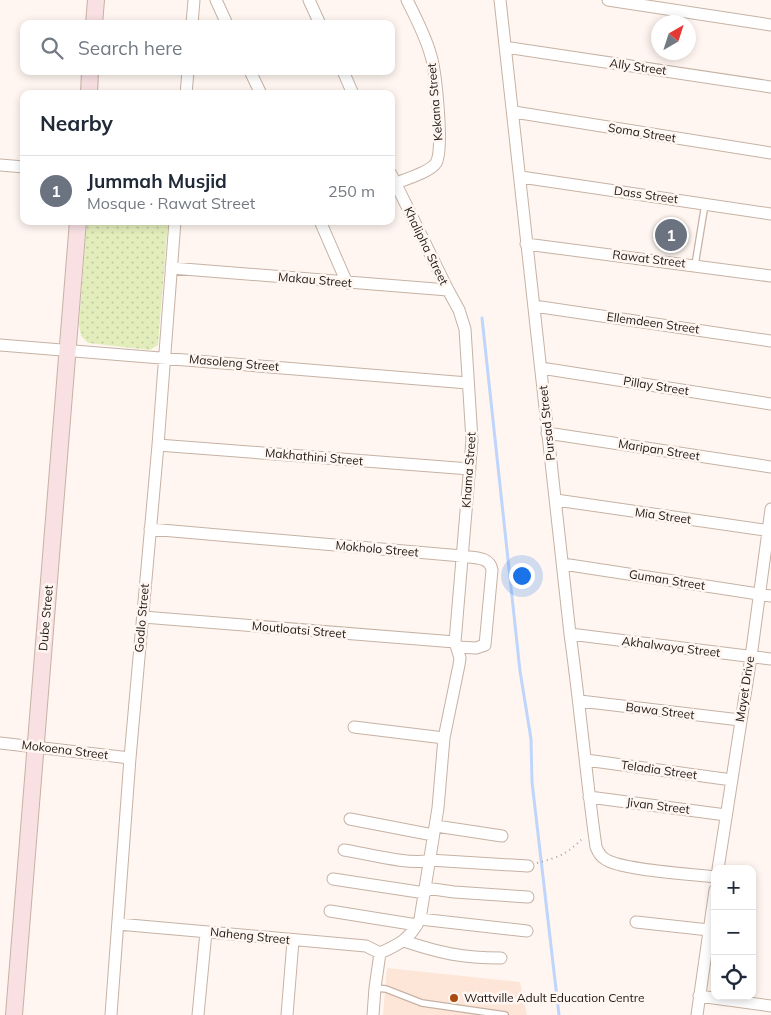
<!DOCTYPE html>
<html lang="en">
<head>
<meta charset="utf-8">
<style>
  body { margin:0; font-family:Mulish,sans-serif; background:#f2f2f3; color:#1f2937 }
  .controls { position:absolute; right:15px; bottom:15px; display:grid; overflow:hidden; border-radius:10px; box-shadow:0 2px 8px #0003 }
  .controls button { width:45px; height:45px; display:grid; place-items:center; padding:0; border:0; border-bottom:1px solid #e0e1e3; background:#fff; color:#1f2937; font:25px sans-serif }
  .compass { position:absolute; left:651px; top:15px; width:45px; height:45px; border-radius:50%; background:#fff; box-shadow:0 2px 8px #0003; rotate:39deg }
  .you { position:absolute; left:521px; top:575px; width:18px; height:18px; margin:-12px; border:4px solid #fff; border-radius:50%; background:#1a73e8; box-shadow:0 0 0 8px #1a73e833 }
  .badge { display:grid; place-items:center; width:32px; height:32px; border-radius:50%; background:#7c3aed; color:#fff; font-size:16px; font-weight:700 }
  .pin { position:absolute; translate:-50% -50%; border:2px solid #fff; box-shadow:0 1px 5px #0006 }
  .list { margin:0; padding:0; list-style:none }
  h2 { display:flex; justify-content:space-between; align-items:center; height:65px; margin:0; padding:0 20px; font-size:21px }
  h2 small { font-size:16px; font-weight:400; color:#747a83 }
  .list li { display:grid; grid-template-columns:32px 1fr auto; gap:15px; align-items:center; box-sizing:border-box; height:70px; padding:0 20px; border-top:1px solid #e0e1e3 }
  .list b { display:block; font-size:19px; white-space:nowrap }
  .list p { margin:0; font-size:16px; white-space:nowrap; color:#747a83 }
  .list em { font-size:16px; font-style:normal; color:#747a83 }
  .icon { flex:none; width:28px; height:28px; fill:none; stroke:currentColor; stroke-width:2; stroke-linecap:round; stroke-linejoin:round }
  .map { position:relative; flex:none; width:771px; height:1015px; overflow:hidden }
  .search { position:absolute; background:#fff; box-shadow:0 2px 8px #0003; left:20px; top:20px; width:375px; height:55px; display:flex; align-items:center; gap:12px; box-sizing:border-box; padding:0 18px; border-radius:10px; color:#747a83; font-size:19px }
  .panel { position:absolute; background:#fff; box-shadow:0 2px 8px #0003; left:20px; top:90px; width:375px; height:135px; border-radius:10px }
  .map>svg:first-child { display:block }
</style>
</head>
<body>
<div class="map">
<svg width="771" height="1015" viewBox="0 0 771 1015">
  <defs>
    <pattern id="park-dots" width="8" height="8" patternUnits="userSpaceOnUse" patternTransform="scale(1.25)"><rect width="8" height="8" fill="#e3edbb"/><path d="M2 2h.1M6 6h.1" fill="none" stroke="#c2caa0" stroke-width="1.8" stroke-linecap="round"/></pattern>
  </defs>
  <rect width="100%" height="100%" fill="#fff6f1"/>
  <path fill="#fde6d7" d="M387 968 520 982 527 1015H383Z"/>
  <path fill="url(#park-dots)" d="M87 221H168L158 345 150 350 88 343 81 336 79 324Z"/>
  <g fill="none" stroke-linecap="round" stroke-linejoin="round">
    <path stroke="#bfd5fc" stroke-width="3" d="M482 318 520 671 531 739 532 782 559 1015"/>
    <defs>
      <path id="lane" d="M695 265 705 204
        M375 988 386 989 422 1003 505 1015"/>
      <path id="street" d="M216 0 227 24
        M309 0 320 24
        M500 0 570 634C580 705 586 776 596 847 598 852 600 856 605 859 620 870 692 874 715 877
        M608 0 771 25
        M192 24 194 0
        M505 47 771 87
        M250 71 261 94
        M343 71 353 94
        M186 94 188 71
        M514 112 771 153
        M0 165 24 167
        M391 174 448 290
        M521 177 771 214
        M396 183C406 179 430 172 436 163 444 150 436 73 431 56 426 37 416 18 407 0
        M320 221 347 283
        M526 244 771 276
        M171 268 448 290 459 310 465 329 472 440 455 642 460 658 459 665 444 738 438 808 420 919C410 939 400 944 380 953
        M534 306 771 341
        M0 345 468 383
        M541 368 771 404
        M547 433 771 467
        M158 445 470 469
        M556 500 771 531
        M150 529 462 556C473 558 490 556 492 570L485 645 476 648 457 647
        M563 564 771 596
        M143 617 455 642
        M570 634 771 659
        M580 701 740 720
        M354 727 444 738
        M0 743 130 758
        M586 760 732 780
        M589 797 726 815
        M350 819 433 835
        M436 826 502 836
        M344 850C364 853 412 866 429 860L528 866
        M718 869 751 657 771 509
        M333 879 425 893
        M426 888 454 892 528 897
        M330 911 417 925
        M420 919 527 931
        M636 922 709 930
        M118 924 366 946 380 953
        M404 941C440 953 462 958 501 958
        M699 996 771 1006
        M111 1015 130 758 158 445 175 221
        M198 1015 206 932
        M287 1015 293 941
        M373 1015 375 988 380 953
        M697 1015 715 890"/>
      <path id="secondary" d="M94 24 96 0
        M89 94 90 71
        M14 1015 78 221"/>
    </defs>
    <use href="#lane" stroke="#c6b2a4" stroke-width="8"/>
    <use href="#street" stroke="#c6b2a4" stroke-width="13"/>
    <use href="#secondary" stroke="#c6b2a4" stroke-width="18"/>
    <path stroke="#aea5a0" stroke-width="2" stroke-dasharray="1 4" stroke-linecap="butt" d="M537 863C560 857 567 854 584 837"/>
    <use href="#lane" stroke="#fff" stroke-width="5.5"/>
    <use href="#street" stroke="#fff" stroke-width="11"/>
    <use href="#secondary" stroke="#f8e0e3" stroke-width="16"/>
  </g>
  <circle fill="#ad4a0f" stroke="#fff6f1" stroke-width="2" cx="454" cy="998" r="5"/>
  <g text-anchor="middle" stroke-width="5" stroke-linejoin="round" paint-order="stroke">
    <g font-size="12" fill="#1e1712" stroke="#fff6f1">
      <text transform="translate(638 67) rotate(8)" y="4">Ally Street</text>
      <text transform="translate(435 102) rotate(-95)" y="4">Kekana Street</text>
      <text transform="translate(642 133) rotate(9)" y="4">Soma Street</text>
      <text transform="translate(646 195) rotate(8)" y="4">Dass Street</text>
      <text transform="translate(426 246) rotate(64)" y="4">Khalipha Street</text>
      <text transform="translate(649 259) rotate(7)" y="4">Rawat Street</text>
      <text transform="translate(315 280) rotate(5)" y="4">Makau Street</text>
      <text transform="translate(653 323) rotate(8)" y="4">Ellemdeen Street</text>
      <text transform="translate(234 363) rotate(5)" y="4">Masoleng Street</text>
      <text transform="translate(656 386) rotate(9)" y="4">Pillay Street</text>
      <text transform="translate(547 423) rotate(-96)" y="4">Pursad Street</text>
      <text transform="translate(659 450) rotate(9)" y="4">Maripan Street</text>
      <text transform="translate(314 457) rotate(5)" y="4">Makhathini Street</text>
      <text transform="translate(469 470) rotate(-86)" y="4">Khama Street</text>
      <text transform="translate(663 516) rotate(8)" y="4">Mia Street</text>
      <text transform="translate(377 549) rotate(5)" y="4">Mokholo Street</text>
      <text transform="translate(667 580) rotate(9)" y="4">Guman Street</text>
      <text transform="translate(46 618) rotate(-85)" y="4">Dube Street</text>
      <text transform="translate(142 618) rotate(-85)" y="4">Godlo Street</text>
      <text transform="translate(299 630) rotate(5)" y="4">Moutloatsi Street</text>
      <text transform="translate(671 647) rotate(7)" y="4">Akhalwaya Street</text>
      <text transform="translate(745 689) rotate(-81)" y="4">Mayet Drive</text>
      <text transform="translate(660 711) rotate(7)" y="4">Bawa Street</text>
      <text transform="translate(65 750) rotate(7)" y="4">Mokoena Street</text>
      <text transform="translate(659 770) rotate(8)" y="4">Teladia Street</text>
      <text transform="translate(658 806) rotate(7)" y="4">Jivan Street</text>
      <text transform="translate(250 936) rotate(6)" y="4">Naheng Street</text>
    </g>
    <g font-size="12" fill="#1e1712" stroke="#fff6f1" text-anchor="start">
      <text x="464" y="1002">Wattville Adult Education Centre</text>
    </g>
  </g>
</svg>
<div class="controls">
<button>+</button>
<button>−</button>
<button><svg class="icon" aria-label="locate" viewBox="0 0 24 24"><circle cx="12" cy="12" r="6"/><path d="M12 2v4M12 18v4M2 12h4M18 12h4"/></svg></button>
</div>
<svg class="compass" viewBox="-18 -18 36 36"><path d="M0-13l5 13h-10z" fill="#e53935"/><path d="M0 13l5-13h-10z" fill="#747a83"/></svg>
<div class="you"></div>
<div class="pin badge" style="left:671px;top:235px;background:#6b7280">1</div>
<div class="search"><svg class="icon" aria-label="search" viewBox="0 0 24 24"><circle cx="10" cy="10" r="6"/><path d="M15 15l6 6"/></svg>Search here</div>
<section class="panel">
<h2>Nearby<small></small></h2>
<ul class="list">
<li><span class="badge" style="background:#6b7280">1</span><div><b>Jummah Musjid</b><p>Mosque · Rawat Street</p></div><em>250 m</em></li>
</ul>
</section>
</div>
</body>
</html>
